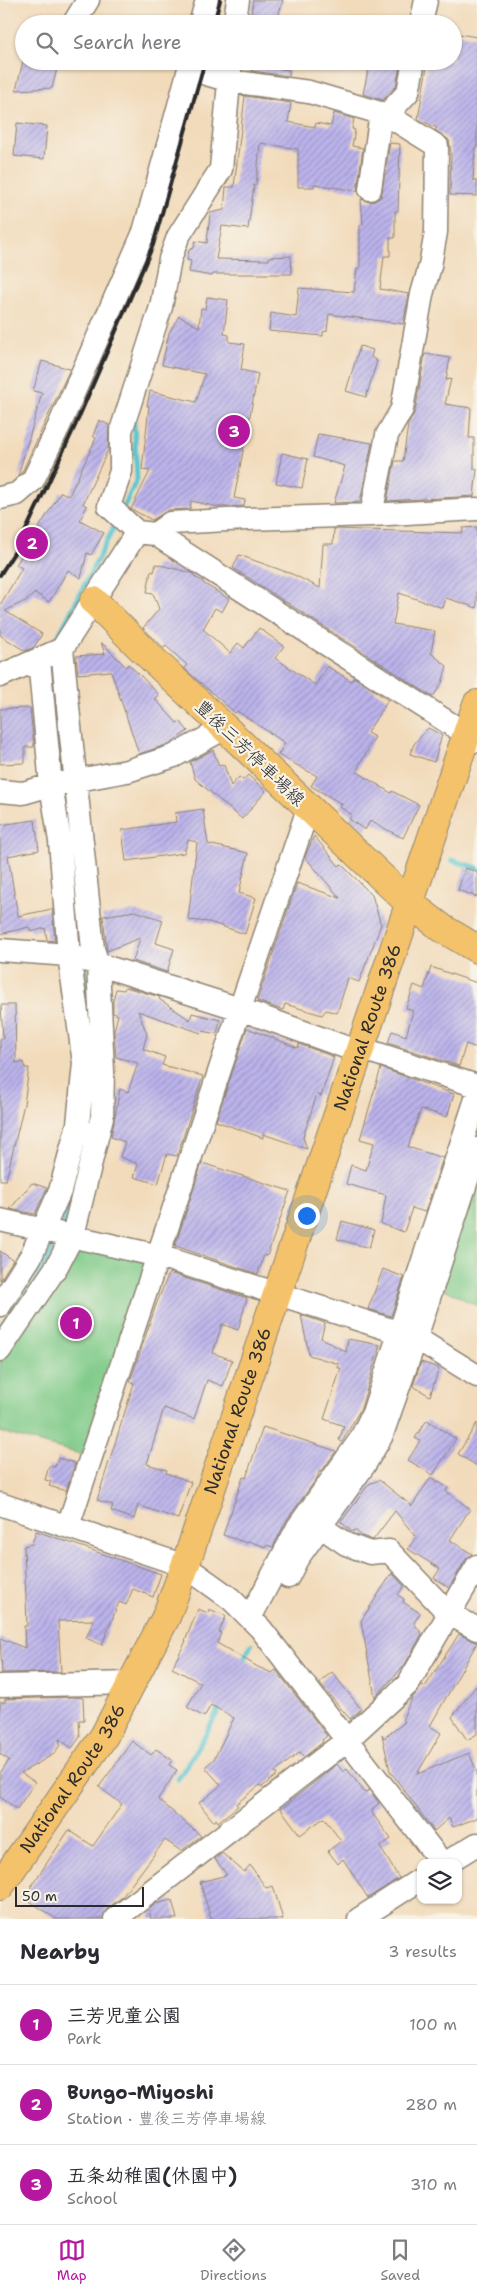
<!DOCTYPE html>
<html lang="en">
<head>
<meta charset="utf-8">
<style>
  body { margin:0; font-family:"Shantell Sans","Klee One",sans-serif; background:#f2f2f3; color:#2b2b33 }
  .controls { position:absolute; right:15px; bottom:15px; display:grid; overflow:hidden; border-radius:10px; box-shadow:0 1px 4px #0004 }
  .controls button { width:45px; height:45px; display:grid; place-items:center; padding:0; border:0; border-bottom:1px solid #e1e1e2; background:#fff; color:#2b2b33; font:25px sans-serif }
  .scale { position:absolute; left:15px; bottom:12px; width:129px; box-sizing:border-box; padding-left:5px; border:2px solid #2b2b2b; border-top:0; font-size:14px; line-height:18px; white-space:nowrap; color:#2b2b2b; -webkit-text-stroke:4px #f7f3e8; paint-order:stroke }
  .you { position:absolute; left:306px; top:1215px; width:18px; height:18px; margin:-12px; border:4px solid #fff; border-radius:50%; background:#1a73e8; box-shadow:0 0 0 8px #1a73e833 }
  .badge { display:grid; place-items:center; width:32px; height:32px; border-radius:50%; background:#b5179e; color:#fff; font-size:16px; font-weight:700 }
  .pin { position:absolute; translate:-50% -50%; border:2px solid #fff; box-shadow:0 1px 5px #0006 }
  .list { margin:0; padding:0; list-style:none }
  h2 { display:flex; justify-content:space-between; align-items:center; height:65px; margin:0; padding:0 20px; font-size:21px }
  h2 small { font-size:16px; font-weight:400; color:#7c7c81 }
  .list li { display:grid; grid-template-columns:32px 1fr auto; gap:15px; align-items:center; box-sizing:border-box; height:80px; padding:0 20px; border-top:1px solid #e1e1e2 }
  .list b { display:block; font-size:19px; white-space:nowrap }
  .list p { margin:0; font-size:16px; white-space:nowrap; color:#7c7c81 }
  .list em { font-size:16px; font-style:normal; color:#7c7c81 }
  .icon { flex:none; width:28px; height:28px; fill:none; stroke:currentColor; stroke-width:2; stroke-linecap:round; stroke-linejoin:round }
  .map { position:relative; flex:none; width:477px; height:1919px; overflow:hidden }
  .search { position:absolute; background:#fff; box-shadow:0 1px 4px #0004; left:15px; right:15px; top:15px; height:55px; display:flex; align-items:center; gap:12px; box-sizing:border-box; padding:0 18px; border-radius:28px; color:#7c7c81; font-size:19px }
  .sheet { height:305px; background:#fff }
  nav { display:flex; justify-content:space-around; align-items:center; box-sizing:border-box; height:70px; border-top:1px solid #e1e1e2; background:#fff; font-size:14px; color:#7c7c81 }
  nav a { display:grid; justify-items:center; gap:2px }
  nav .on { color:#b5179e }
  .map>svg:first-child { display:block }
</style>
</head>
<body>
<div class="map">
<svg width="477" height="1919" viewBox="0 0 477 1919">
  <defs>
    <pattern id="building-hatch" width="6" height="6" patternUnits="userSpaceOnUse" patternTransform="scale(1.25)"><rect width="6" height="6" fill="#bcb4ec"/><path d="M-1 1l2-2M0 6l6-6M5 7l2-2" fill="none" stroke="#9993bf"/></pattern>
  </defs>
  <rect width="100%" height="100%" fill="#f7f3e8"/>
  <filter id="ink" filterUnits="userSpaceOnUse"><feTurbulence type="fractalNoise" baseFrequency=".02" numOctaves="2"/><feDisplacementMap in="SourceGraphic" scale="10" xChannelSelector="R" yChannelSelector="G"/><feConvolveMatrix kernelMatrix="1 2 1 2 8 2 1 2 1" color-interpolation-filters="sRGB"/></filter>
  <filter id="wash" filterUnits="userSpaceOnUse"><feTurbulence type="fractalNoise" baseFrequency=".0096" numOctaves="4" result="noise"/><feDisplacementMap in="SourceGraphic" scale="20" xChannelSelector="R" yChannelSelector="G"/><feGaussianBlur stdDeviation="1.12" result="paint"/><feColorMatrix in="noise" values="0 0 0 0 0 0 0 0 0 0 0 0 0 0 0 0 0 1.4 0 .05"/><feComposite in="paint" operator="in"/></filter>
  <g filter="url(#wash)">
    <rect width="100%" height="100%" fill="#f2dbbb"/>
    <path fill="#7eca88" stroke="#547a5a" d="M477 1173V1306L439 1286Z
      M74 1245 149 1262 84 1455 0 1432V1357Z"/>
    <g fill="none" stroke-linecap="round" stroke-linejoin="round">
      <path stroke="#5ac6d2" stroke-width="5" d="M122 511 137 479 134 421
        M54 645 117 521
        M52 660 62 776
        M63 787 66 806
        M452 860 477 868
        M74 874 77 898
        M85 966 88 992
        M90 1124 91 1103
        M61 1228 70 1203
        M0 1327 46 1262 56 1238
        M241 1665 251 1645
        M178 1779 205 1736 222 1703"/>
    </g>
    <g id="blocks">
      <path fill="url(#building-hatch)" d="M253 0H283L276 24H250Z
        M453 33 477 37V148H475L473 180 477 181V196L450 195 451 154 449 140 435 130 437 128 418 119 428 61H453Z
        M23 61H59L52 88 16 90Z
        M253 61H274L273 68 289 70V76L252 71Z
        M375 61H401L396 86 383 100 363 94 369 66 374 67Z
        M245 96 291 103 288 122 315 127 316 123 331 126 334 113 354 119 352 129 355 130 352 146 363 148 357 191 314 184V187H298V149L260 143 256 186 254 185 248 229 222 226 216 259 269 260V257L291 256 292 274H213L212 276 189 272 191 261 187 260 189 250 194 248 195 241 207 243 210 213 224 210 226 187H234Z
        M17 123 47 126 44 159 14 156Z
        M390 143 400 144 398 211H395V238H390V256H384L380 289 409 294 403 324 329 314 327 331 323 332V336L269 331 271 313 296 317 299 288 354 292 357 268H360V225L363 224 361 199 369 202 375 201 381 197Z
        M207 297 228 300 224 334 229 335V342L245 344 241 370 258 374 234 498 245 500 244 506 218 507 191 501 190 509 169 510 152 520 131 509 150 471 142 470 149 406H147L150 391 196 402 205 374 162 365 169 333 179 316 199 327 201 308 205 309Z
        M360 346 373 350 371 357 377 361 366 397 346 391Z
        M425 354 450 358 446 380 451 379 445 404 471 408 469 438H474V469H477L474 496 387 501 395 461H403L408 425 415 412Z
        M42 361 70 369 22 472 18 476 42 393 33 391Z
        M99 420 109 425 108 450 83 504 87 506 80 520 104 533 91 555 87 553 81 578 68 570 49 602 35 593 27 600 5 611 42 634 34 647 25 651 0 635V605L22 568 16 565 61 492 69 496 96 438 93 436Z
        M318 434 372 443 360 502 334 503 345 466 313 457Z
        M282 453 308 459 302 488 276 483Z
        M477 527V608L446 598 443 608 399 593 393 624 435 631 431 653 447 666 442 683 433 697 233 568 239 555 292 574 320 588 323 544H333L334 529 463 533V528Z
        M156 564 192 573 196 578 203 581V583L229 599 222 612 215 608 203 629 230 653 238 643 244 648 259 628 284 646 275 658 315 685 327 666 351 681 354 677 388 700 367 733 375 737 356 771 391 793 392 791 419 805 403 838 370 821 365 830 349 819 352 815 340 807 342 804 311 786 317 776 278 755 285 743 237 711 235 713 184 668 187 665 166 646 164 648 143 628 159 609 153 593 147 592 151 571 154 572Z
        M101 642 126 667 128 664 141 676 159 695 155 699 177 723 180 721 188 731 169 744 139 754 111 671 78 674 76 656 105 654Z
        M30 708 34 747H25V763L0 764V709Z
        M428 728 442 735 434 762 410 754 414 744Z
        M213 750 219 766 224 765 231 786 239 777 243 780 248 775 266 791 242 819 195 779 190 762Z
        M203 809 208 844 248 853 239 893 256 898 245 934 209 922 188 920 197 842 188 840 184 853 126 861 122 830 176 822 175 813Z
        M35 820 39 850 8 856 18 916 52 909 55 941 47 940 45 928 31 932 29 927 0 934V825Z
        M314 836 339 866 341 864 372 895 381 925 359 982 348 978 337 1013 326 1010 322 1015 285 1004 283 1010 257 1001 297 883 340 898 305 857Z
        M465 868 477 872V897L458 890Z
        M135 911 163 920 156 943 174 949 167 972 133 961 140 938 107 951 103 916Z
        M431 967 477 983V1048L466 1044 459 1066 388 1043 392 1031 406 1036 413 1011 406 1008 414 985 424 989Z
        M125 987 160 997 159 999 190 1020 192 1013 220 1020 217 1034 203 1031 201 1033 138 1011 147 1034 143 1049 165 1057 162 1065 203 1076 177 1156 167 1154 158 1184 134 1177 138 1164 120 1157 125 1142 111 1137 120 1089 128 1092 138 1063 116 1057 114 1031 118 1015 113 1013V1001L116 989 124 990Z
        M1 1005H15L16 1063 23 1062 25 1068H29L24 1104 6 1180H0V1039H3Z
        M247 1028 298 1048 299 1044 334 1057 321 1096 317 1094 303 1137 307 1149 263 1134V1138L216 1121Z
        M381 1068 454 1094 447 1117 421 1109 408 1147 443 1158 425 1212 412 1208 404 1232 381 1224 386 1195 346 1184 351 1165 366 1170 374 1143 360 1139Z
        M202 1163 290 1191 267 1256 264 1255 258 1274 175 1246Z
        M32 1183 47 1188 35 1214 10 1209Z
        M342 1221 374 1230 369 1248 337 1239Z
        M0 1251 13 1260 0 1280Z
        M383 1269 404 1277 391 1316 368 1309Z
        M169 1273 247 1298 238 1330 222 1324 213 1353 232 1360 223 1386 207 1380 194 1419 164 1408 156 1434 147 1464 167 1470 166 1473 191 1482 178 1519 138 1505 134 1519 111 1511 113 1505 97 1500 134 1383 130 1382 156 1305Z
        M301 1315 325 1323 321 1338 346 1352 348 1339 380 1345 361 1408 342 1442 339 1440 344 1426 324 1419 341 1368H338L339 1364 309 1355Z
        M421 1362 439 1368 430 1396 413 1386Z
        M427 1420 456 1439 433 1475 408 1460 420 1441 415 1438Z
        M477 1423V1466L458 1454Z
        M263 1427 336 1451 322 1471 320 1470 317 1478 286 1521 273 1547 267 1545 266 1547 248 1541 247 1543 223 1535 243 1477 246 1478Z
        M58 1458 75 1463 66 1491 49 1486 51 1481 45 1480 49 1466 55 1467Z
        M431 1477 448 1488 446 1491 470 1509 450 1540 472 1554 466 1559 449 1588 434 1578 440 1569 408 1549 416 1537 395 1511 373 1540 362 1536 355 1530 352 1532 341 1522 369 1484 379 1480 412 1506Z
        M36 1531 161 1574 153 1597 133 1589 126 1605 119 1602 102 1645 86 1638 94 1620 58 1621 61 1672 2 1673 0 1638 25 1648 24 1626H27L24 1546 32 1544Z
        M392 1573 404 1586 398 1595 404 1599 403 1602 420 1613 414 1623 422 1634 404 1666 375 1697 361 1621Z
        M198 1609 208 1613 209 1609 226 1616 219 1632 221 1633 217 1643 258 1667 272 1673 276 1670 327 1736 322 1740 323 1742 304 1757 300 1752 275 1772 277 1775 262 1787 260 1785 236 1804 238 1806 218 1822 216 1819 214 1822 199 1803 221 1785 205 1767 214 1759 234 1718 211 1705 204 1717 187 1707 201 1683 172 1668 186 1641H185Z
        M459 1634 477 1643 430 1726 441 1733 417 1774 469 1753 477 1772V1818L453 1827 449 1818 434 1831 390 1771 382 1735 384 1738 405 1722 402 1720 412 1698 423 1685 425 1687Z
        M332 1672 361 1709 350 1719 320 1684 321 1681Z
        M477 1685V1734L467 1740 452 1717Z
        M73 1697 83 1698 84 1720H79L80 1737 72 1748 59 1739 60 1745 54 1754 21 1773 35 1782 17 1809 0 1797V1773L9 1760 0 1754V1702H5V1699Z
        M132 1741 151 1755 156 1749 172 1760 169 1765 177 1770 158 1799 201 1836 181 1851 165 1840 122 1897 107 1909 102 1919H56L24 1897 69 1830 93 1846 122 1804 99 1787Z
        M337 1764 343 1772 347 1769 365 1793 369 1790 379 1803 372 1809 373 1811 372 1813 391 1839 380 1847 399 1878 368 1898 343 1859 338 1864 328 1851 341 1841 324 1818 300 1835 281 1809Z
        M222 1853 244 1872 250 1865 266 1888 273 1886 283 1919H211L200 1882 227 1875 215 1859Z
        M172 1900 177 1919H151L149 1910 155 1904Z"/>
    </g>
  </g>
  <g filter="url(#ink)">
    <use href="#blocks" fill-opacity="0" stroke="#8e8373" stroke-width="1"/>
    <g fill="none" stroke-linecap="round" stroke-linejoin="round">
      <defs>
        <path id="minor" d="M75 21 88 0
          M200 24 207 0
          M234 24 238 0
          M421 24 426 0
          M231 61 221 169 178 237 170 259 161 307 121 431V471L109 506 137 532 155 534 477 741
          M387 115 408 92 414 61
          M370 189 381 113
          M0 498 17 494 33 480 59 426 144 232 189 69 230 81 309 92 387 115 437 146 436 232 430 266 422 294 402 409 387 435 371 515
          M155 534 170 523 247 519 371 515 477 509
          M0 676 62 649 137 532
          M0 791 23 793 51 785 127 771 174 756 225 728
          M0 950 69 955 240 1009 359 1052
          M360 1048 477 1086
          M0 1220 159 1256 407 1335 416 1338 477 1376
          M0 1305 31 1256 60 1191 78 1124 84 1063 69 955 60 841 51 785 39 660
          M0 1350 57 1266 73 1235 102 1117 103 1071 98 964 93 949 62 649
          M0 1504 185 1566 231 1599 261 1629 442 1863
          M308 1518 346 1544 370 1553 389 1551 448 1613 477 1629
          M68 1526 240 1009 308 809
          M288 1577 297 1559 365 1464 381 1437 416 1338 477 1149
          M250 1618 298 1527 360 1440 373 1413 477 1096
          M0 1686 133 1683
          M446 1863 477 1844
          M115 1919 346 1741 408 1684 477 1566
          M359 1919 421 1879"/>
        <path id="major" d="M94 601 143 650 409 903 442 928 477 949"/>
        <g id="highway">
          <path id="s1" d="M0 1886 104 1736 166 1617 185 1566 477 704"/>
        </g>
      </defs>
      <use href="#minor" stroke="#8e8373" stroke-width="25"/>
      <use href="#major" stroke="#8e8373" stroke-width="30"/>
      <use href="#highway" stroke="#8e8373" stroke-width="30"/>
      <use href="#minor" stroke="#fff" stroke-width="22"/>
      <use href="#major" stroke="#f3c26a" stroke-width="28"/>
      <use href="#highway" stroke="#f3c26a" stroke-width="28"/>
      <path stroke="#2b2b2b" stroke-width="4" d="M214 24 220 0
        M0 575 19 545 75 426 153 245 205 61"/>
    </g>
  </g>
  <g text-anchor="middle" stroke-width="4.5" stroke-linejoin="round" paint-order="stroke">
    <g font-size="18" fill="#2b2b2b" stroke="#f7f3e8">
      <text transform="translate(250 753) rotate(44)" y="6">豊後三芳停車場線</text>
      <text dy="6" stroke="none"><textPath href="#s1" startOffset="940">National Route 386</textPath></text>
      <text dy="6" stroke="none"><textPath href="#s1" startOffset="535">National Route 386</textPath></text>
      <text dy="6" stroke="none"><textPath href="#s1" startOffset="130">National Route 386</textPath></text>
    </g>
  </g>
</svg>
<div class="controls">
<button><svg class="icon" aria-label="layers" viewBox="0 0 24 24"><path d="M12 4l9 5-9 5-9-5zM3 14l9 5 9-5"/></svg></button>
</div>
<div class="scale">50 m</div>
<div class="you"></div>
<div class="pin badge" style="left:76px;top:1323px">1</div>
<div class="pin badge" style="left:32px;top:543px">2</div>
<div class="pin badge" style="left:234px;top:431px">3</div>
<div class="search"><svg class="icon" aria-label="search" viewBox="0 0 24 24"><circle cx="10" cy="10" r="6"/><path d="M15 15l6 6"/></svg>Search here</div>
</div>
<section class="sheet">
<h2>Nearby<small>3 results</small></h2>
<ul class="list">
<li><span class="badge">1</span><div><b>三芳児童公園</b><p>Park</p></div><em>100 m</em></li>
<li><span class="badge">2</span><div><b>Bungo-Miyoshi</b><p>Station · 豊後三芳停車場線</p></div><em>280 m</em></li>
<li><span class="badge">3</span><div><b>五条幼稚園(休園中)</b><p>School</p></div><em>310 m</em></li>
</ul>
</section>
<nav>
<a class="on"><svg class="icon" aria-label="map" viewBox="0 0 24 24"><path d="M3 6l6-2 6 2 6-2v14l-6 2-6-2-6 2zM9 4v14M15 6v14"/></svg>Map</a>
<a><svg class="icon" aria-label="directions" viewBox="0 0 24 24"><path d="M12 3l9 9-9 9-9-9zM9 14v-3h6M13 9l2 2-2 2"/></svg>Directions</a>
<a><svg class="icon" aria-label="saved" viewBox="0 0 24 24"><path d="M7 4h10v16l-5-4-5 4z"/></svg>Saved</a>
</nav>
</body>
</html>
